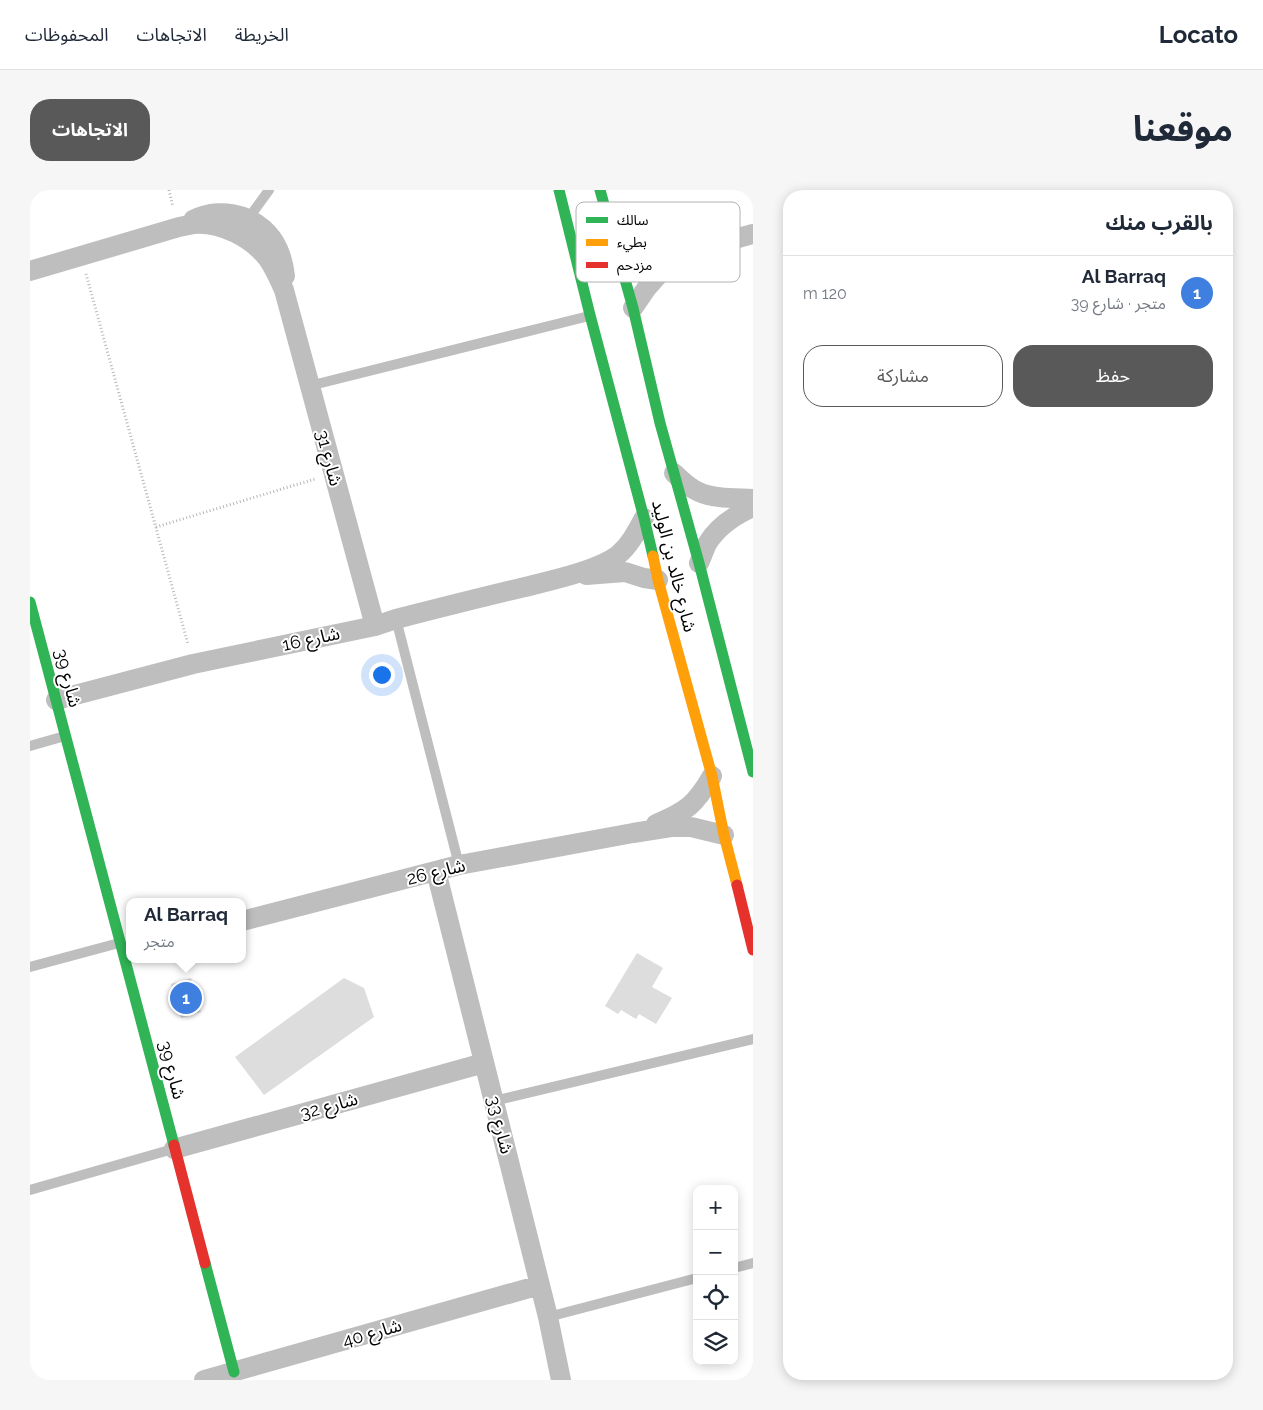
<!DOCTYPE html>
<html lang="ar">
<head>
<meta charset="utf-8">
<style>
  body { margin:0; font-family:Raleway,"Noto Sans Arabic",sans-serif; background:#f6f6f7; color:#1f2937; direction:rtl }
  .controls { position:absolute; right:15px; bottom:15px; display:grid; overflow:hidden; border-radius:10px; box-shadow:0 2px 12px #0003 }
  .controls button { width:45px; height:45px; display:grid; place-items:center; padding:0; border:0; border-bottom:1px solid #e0e1e3; background:#fff; color:#1f2937; font:25px sans-serif }
  .you { position:absolute; left:351px; top:484px; width:18px; height:18px; margin:-12px; border:4px solid #fff; border-radius:50%; background:#1a73e8; box-shadow:0 0 0 8px #1a73e833 }
  .badge { display:grid; place-items:center; width:32px; height:32px; border-radius:50%; background:#595959; color:#fff; font-size:16px; font-weight:700 }
  .pin { position:absolute; translate:-50% -50%; border:2px solid #fff; box-shadow:0 1px 5px #0006 }
  .popup { position:absolute; left:96px; top:708px; width:120px; height:65px; box-sizing:border-box; display:grid; place-content:center; border-radius:10px; background:#fff; filter:drop-shadow(0 1px 4px #0005); font-size:16px; white-space:nowrap; color:#747a83 }
  .popup b { font-size:19px; color:#1f2937 }
  .popup::after { content:''; position:absolute; left:50%; top:100%; margin-left:-10px; border:10px solid transparent; border-top-color:#fff }
  .list { margin:0; padding:0; list-style:none }
  h2 { display:flex; justify-content:space-between; align-items:center; height:65px; margin:0; padding:0 20px; font-size:21px }
  h2 small { font-size:16px; font-weight:400; color:#747a83 }
  .list li { display:grid; grid-template-columns:32px 1fr auto; gap:15px; align-items:center; box-sizing:border-box; height:75px; padding:0 20px; border-top:1px solid #e0e1e3 }
  .list b { display:block; font-size:19px; white-space:nowrap }
  .list p { margin:0; font-size:16px; white-space:nowrap; color:#747a83 }
  .list em { font-size:16px; font-style:normal; color:#747a83 }
  .actions { display:flex; gap:10px; padding:15px 20px }
  .actions a { flex:1; padding:11px 0; border:1px solid #595959; border-radius:20px; text-align:center; font-size:18px; color:#595959 }
  .actions .main { background:#595959; color:#fff }
  .icon { flex:none; width:28px; height:28px; fill:none; stroke:currentColor; stroke-width:2; stroke-linecap:round; stroke-linejoin:round }
  .map { position:relative; flex:none; width:723px; height:1190px; overflow:hidden; direction:ltr; border-radius:20px }
  header { display:flex; align-items:center; gap:30px; box-sizing:border-box; height:70px; padding:0 25px; background:#fff; border-bottom:1px solid #e0e1e3 }
  header strong { font-size:24px }
  nav { display:flex; gap:28px; margin-inline-start:auto; font-size:18px }
  .intro { display:flex; align-items:center; justify-content:space-between; box-sizing:border-box; height:120px; padding:0 30px }
  h1 { margin:0; font-size:35px }
  .button { padding:12px 22px; border-radius:20px; background:#595959; color:#fff; font-size:18px; font-weight:700 }
  main { display:flex; gap:30px; padding:0 30px }
  aside { flex:1; background:#fff; border-radius:20px; box-shadow:0 2px 12px #0003 }
  .map>svg:first-child { display:block }
</style>
</head>
<body>
<header>
<strong>Locato</strong>
<nav><a>الخريطة</a><a>الاتجاهات</a><a>المحفوظات</a></nav>
</header>
<div class="intro"><h1>موقعنا</h1><a class="button">الاتجاهات</a></div>
<main>
<aside>
<h2>بالقرب منك<small></small></h2>
<ul class="list">
<li><span class="badge" style="background:#3f7fe0">1</span><div><b>Al Barraq</b><p>متجر · شارع 39</p></div><em>120 m</em></li>
</ul>
<div class="actions"><a class="main">حفظ</a><a>مشاركة</a></div>
</aside>
<div class="map">
<svg width="723" height="1190" viewBox="0 0 723 1190">
  <rect width="100%" height="100%" fill="#fff"/>
  <path fill="#ddd" d="M607 763 633 778 622 797 642 808 626 834 609 824 606 829 591 820 588 824 575 816Z
    M161 788 171 822 151 828 141 794Z
    M314 788 334 798 344 827 234 905 205 867Z"/>
  <g fill="none" stroke-linecap="round" stroke-linejoin="round">
    <path stroke="#b8b8b8" stroke-width="3" stroke-dasharray="1 2.5" stroke-linecap="butt" d="M139 0 143 17
      M56 84 158 454
      M126 337 285 289"/>
    <path stroke="#bebebe" stroke-width="10" d="M218 29 239 0
      M279 196 559 126
      M366 429 429 675
      M0 556 35 546
      M0 777 89 753
      M464 911 723 849
      M0 1000 143 959
      M704 1078 723 1073
      M518 1127 667 1088"/>
    <path stroke="#bebebe" stroke-width="20" d="M578 28C583 31 588 36 594 39 621 55 657 51 687 52
      M163 30C194 14 234 27 248 59 252 68 254 77 255 86
      M0 81 149 37C154 36 159 35 164 34 191 32 222 48 238 69 245 79 249 89 254 100L345 436
      M603 118 616 99 630 83 651 70 694 52 723 44
      M644 283C651 290 659 298 669 302 684 309 706 308 723 309
      M669 373C672 367 674 360 677 354 687 337 705 325 723 317
      M556 385 595 382 614 388 628 390
      M26 510 163 474 345 436 366 429C409 418 452 407 495 397 522 390 566 381 588 365 600 355 607 341 614 328
      M626 634C656 622 666 614 682 586
      M406 681 518 1127 531 1190
      M212 731 429 675 603 643 641 637H661L694 645
      M144 959 454 873
      M174 1190 510 1095"/>
    <path stroke="#30b455" stroke-width="11" d="M529 0 560 125 614 328 623 366
      M570 0 603 118 630 233 669 373 723 582
      M0 412 144 955
      M175 1073 204 1182"/>
    <path stroke="#ff9f0a" stroke-width="11" d="M623 366 628 390 682 586 694 645 707 695"/>
    <path stroke="#e5322d" stroke-width="11" d="M707 695 723 760
      M144 955 175 1073"/>
  </g>
  <g text-anchor="middle" stroke-width="4" stroke-linejoin="round" paint-order="stroke">
    <g font-size="18" fill="#000" stroke="#fff">
      <text transform="translate(299 268) rotate(75)" y="6">شارع 31</text>
      <text transform="translate(644 376) rotate(76)" y="6">شارع خالد بن الوليد</text>
      <text transform="translate(281 449) rotate(-12)" y="6">شارع 16</text>
      <text transform="translate(38 488) rotate(75)" y="6">شارع 39</text>
      <text transform="translate(406 682) rotate(-14)" y="6">شارع 26</text>
      <text transform="translate(142 880) rotate(75)" y="6">شارع 39</text>
      <text transform="translate(299 916) rotate(-15)" y="6">شارع 32</text>
      <text transform="translate(470 935) rotate(76)" y="6">شارع 33</text>
      <text transform="translate(342 1143) rotate(-16)" y="6">شارع 40</text>
    </g>
  </g>
  <rect x="546" y="12" width="164" height="80" rx="8" fill="#fff" stroke="#b2b2b2" stroke-width="1"/>
  <rect x="556" y="27" width="22" height="6" fill="#30b455"/>
  <rect x="556" y="49" width="22" height="7" fill="#ff9f0a"/>
  <rect x="556" y="72" width="22" height="6" fill="#e5322d"/>
  <g font-size="14" fill="#000">
    <text x="587" y="35">سالك</text>
    <text x="587" y="57">بطيء</text>
    <text x="587" y="80">مزدحم</text>
  </g>
</svg>
<div class="controls">
<button>+</button>
<button>−</button>
<button><svg class="icon" aria-label="locate" viewBox="0 0 24 24"><circle cx="12" cy="12" r="6"/><path d="M12 2v4M12 18v4M2 12h4M18 12h4"/></svg></button>
<button><svg class="icon" aria-label="layers" viewBox="0 0 24 24"><path d="M12 4l9 5-9 5-9-5zM3 14l9 5 9-5"/></svg></button>
</div>
<div class="you"></div>
<div class="pin badge" style="left:156px;top:808px;background:#3f7fe0">1</div>
<div class="popup"><b>Al Barraq</b>متجر</div>
</div>
</main>
</body>
</html>
